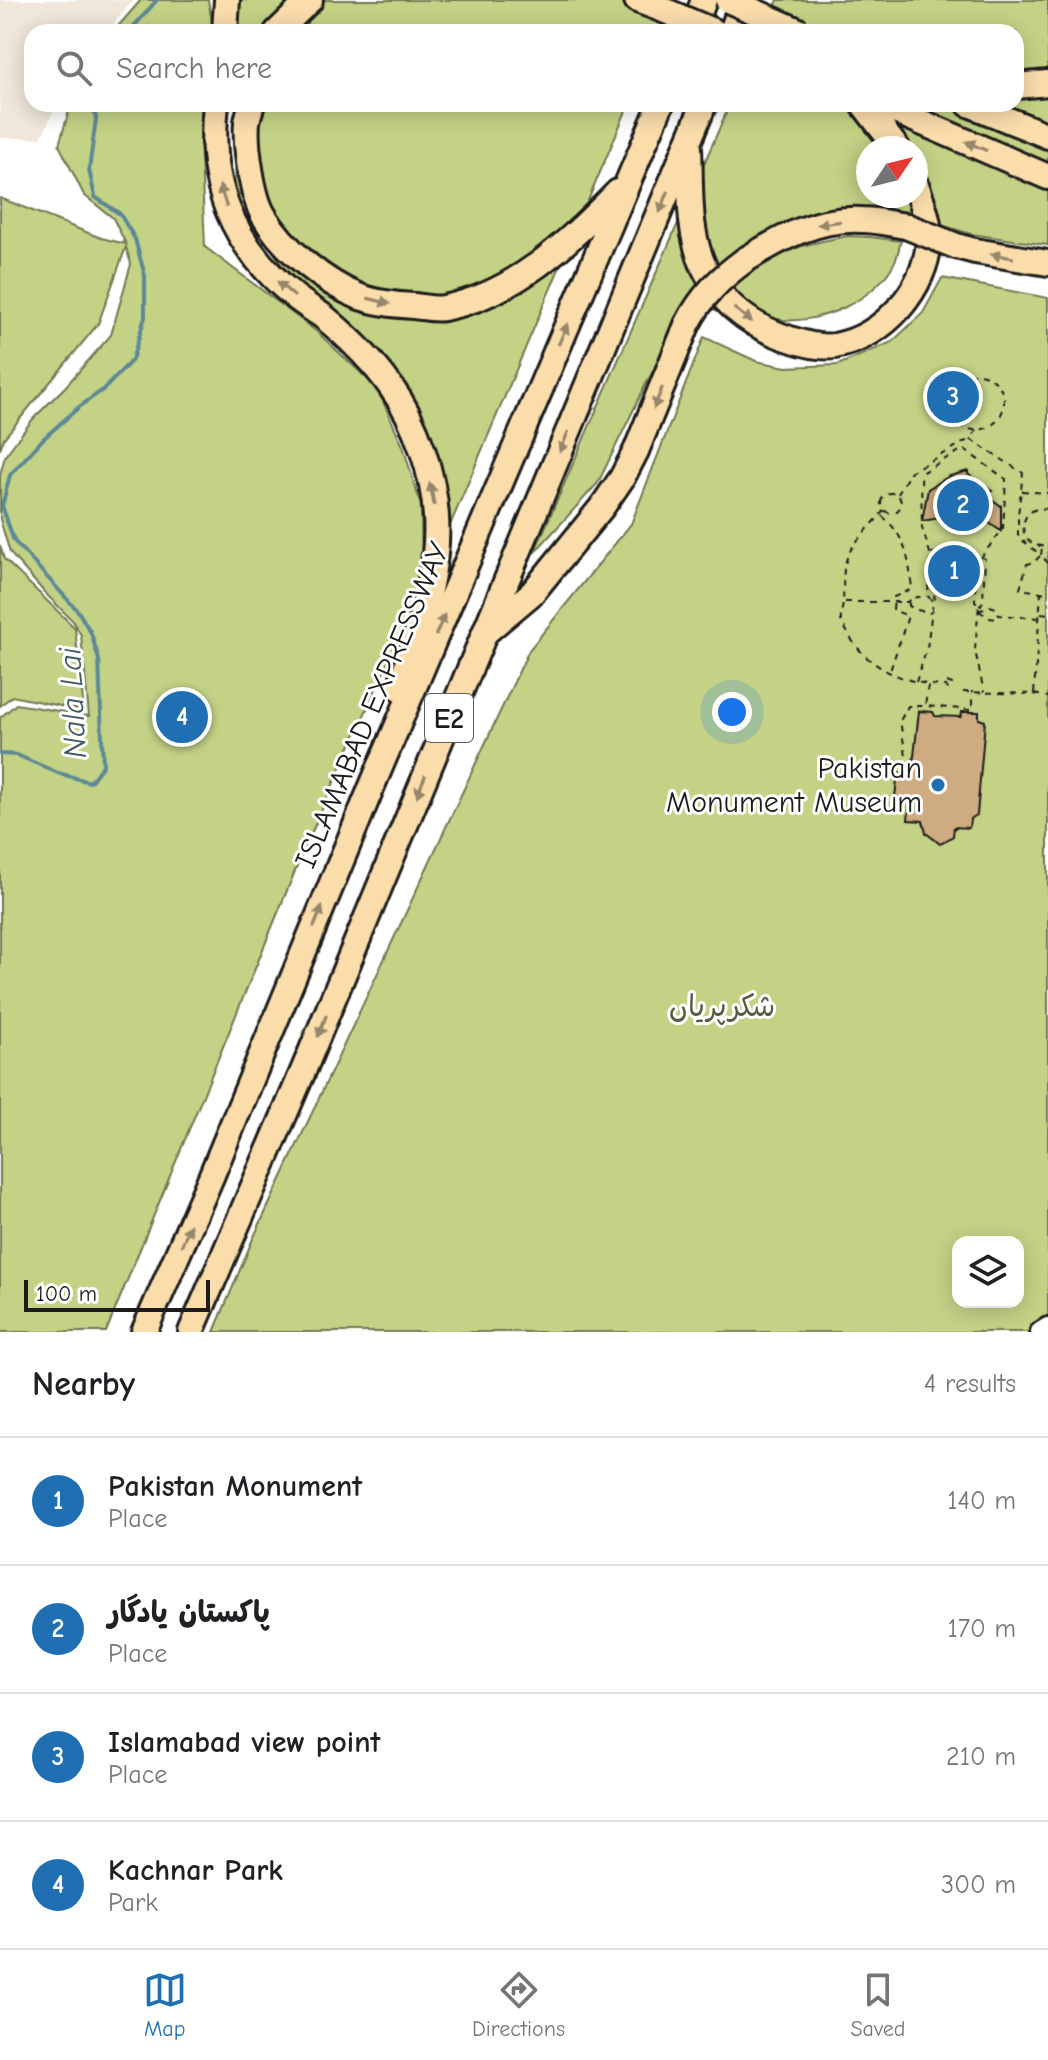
<!DOCTYPE html>
<html lang="en">
<head>
<meta charset="utf-8">
<style>
  body { margin:0; font-family:"Comic Neue","Playpen Sans Arabic",sans-serif; background:#f6f6f6; color:#202124 }
  .controls { position:absolute; right:24px; bottom:24px; display:grid; overflow:hidden; border-radius:16px; box-shadow:0 4px 20px #0003 }
  .controls button { width:72px; height:72px; display:grid; place-items:center; padding:0; border:0; border-bottom:2px solid #e0e0e0; background:#fff; color:#202124; font:40px sans-serif }
  .compass { position:absolute; left:856px; top:136px; width:72px; height:72px; border-radius:50%; background:#fff; box-shadow:0 4px 20px #0003; rotate:55deg }
  .scale { position:absolute; left:24px; bottom:20px; width:186px; box-sizing:border-box; padding-left:8px; border:4px solid #1c1c1c; border-top:0; font-size:22px; line-height:28px; white-space:nowrap; color:#1c1c1c; -webkit-text-stroke:6px #fff; paint-order:stroke }
  .you { position:absolute; left:732px; top:712px; width:28px; height:28px; margin:-20px; border:6px solid #fff; border-radius:50%; background:#1a73e8; box-shadow:0 0 0 12px #1a73e833 }
  .badge { display:grid; place-items:center; width:52px; height:52px; border-radius:50%; background:#1f6fb2; color:#fff; font-size:26px; font-weight:700 }
  .pin { position:absolute; translate:-50% -50%; border:4px solid #fff; box-shadow:0 2px 8px #0006 }
  .list { margin:0; padding:0; list-style:none }
  h2 { display:flex; justify-content:space-between; align-items:center; height:104px; margin:0; padding:0 32px; font-size:34px }
  h2 small { font-size:26px; font-weight:400; color:#757577 }
  .list li { display:grid; grid-template-columns:52px 1fr auto; gap:24px; align-items:center; box-sizing:border-box; height:128px; padding:0 32px; border-top:2px solid #e0e0e0 }
  .list b { display:block; font-size:30px; white-space:nowrap }
  .list p { margin:0; font-size:26px; white-space:nowrap; color:#757577 }
  .list em { font-size:26px; font-style:normal; color:#757577 }
  .icon { flex:none; width:44px; height:44px; fill:none; stroke:currentColor; stroke-width:2; stroke-linecap:round; stroke-linejoin:round }
  .map { position:relative; flex:none; width:1048px; height:1332px; overflow:hidden }
  .search { position:absolute; background:#fff; box-shadow:0 4px 20px #0003; left:24px; right:24px; top:24px; height:88px; display:flex; align-items:center; gap:20px; box-sizing:border-box; padding:0 28px; border-radius:24px; color:#757577; font-size:30px }
  .sheet { height:616px; background:#fff }
  nav { display:flex; justify-content:space-around; align-items:center; box-sizing:border-box; height:112px; border-top:2px solid #e0e0e0; background:#fff; font-size:22px; color:#757577 }
  nav a { display:grid; justify-items:center; gap:4px }
  nav .on { color:#1f6fb2 }
  .map>svg:first-child { display:block }
</style>
</head>
<body>
<div class="map">
<svg width="1048" height="1332" viewBox="0 0 1048 1332">
  <rect width="100%" height="100%" fill="#fff"/>
  <filter id="ink" filterUnits="userSpaceOnUse"><feTurbulence type="fractalNoise" baseFrequency=".0125" numOctaves="2"/><feDisplacementMap in="SourceGraphic" scale="16" xChannelSelector="R" yChannelSelector="G"/><feConvolveMatrix kernelMatrix="1 2 1 2 8 2 1 2 1" color-interpolation-filters="sRGB"/></filter>
  <g filter="url(#ink)">
    <path fill="#f0e6d9" d="M0 0H134L106 32H32V104H57L41 138H0Z"/>
    <path fill="#c4d286" stroke="#707751" stroke-width="2" fill-rule="evenodd" d="M141 0H208L214 32H113Z
      M239 0H674L660 32H239Z
      M778 0H1048V245L971 234 885 208 830 209 798 217 770 230 735 252 695 291 646 384 598 483 534 553 730 104H1016V32H763ZM868 148H916V196H868Z
      M71 104H204L200 131 205 247 317 332 377 388 403 446 421 506 422 586 302 854 106 1332H0V718L16 704 89 716 81 635 73 621 45 593 10 553 0 519V475L5 456 33 419 65 387 111 335 131 264 126 247 98 324 4 438 0 449V198L101 238 126 244 113 218 84 195 59 145Z
      M237 104H629L451 523 401 382 282 266 235 187Z
      M848 236 870 237 901 241C899 247 898 254 896 259 879 299 818 327 775 319 758 315 742 301 728 290 738 282 748 273 758 266 785 248 816 242 848 236Z
      M942 278 1048 298V1332H214L252 1241 529 650 631 524 704 337 756 361 786 367 838 365 892 342 923 313ZM958 1242H1018V1302H958Z
      M0 545 4 559 75 628 84 711 12 696 0 706Z"/>
    <g fill="none" stroke-linecap="round" stroke-linejoin="round">
      <path stroke="#5c8995" stroke-width="4" d="M129 32 157 0
        M0 754 17 755 58 773 90 782 103 765 99 660 91 633 78 611 14 541 2 506 10 475 43 439 79 407 104 389 132 360 145 317V276L135 239 120 214 95 197 89 170 96 119 93 104"/>
    </g>
    <path fill="#ceab81" stroke="#1c1c1c" stroke-width="2" d="M968 471V474L992 491 988 496 1001 506V531L976 514 975 507 952 516 922 521 928 489 950 476Z
      M919 711 933 712 935 716 961 717 962 712H979V719L985 721 977 815 970 819 969 828 954 827 953 836 940 844 926 833 923 821 908 820 910 799 895 797 898 772 912 774Z"/>
    <g fill="none" stroke-linecap="round" stroke-linejoin="round">
      <defs>
        <path id="secondary" d="M1040 1332 1048 1327"/>
        <path id="highway" d="M637 0 661 9
          M225 32 227 0
          M277 32 310 0
          M692 32 704 0
          M732 32 743 0
          M1016 86 1048 83
          M216 104C207 184 232 245 294 296 304 304 314 310 324 317 348 337 373 361 391 387 416 421 434 475 436 517 440 575 416 633 400 688
          M252 104C250 110 248 116 247 122 245 144 252 197 264 216 283 249 325 283 360 297 377 303 396 305 414 306 424 307 435 310 444 308 516 294 569 242 618 192
          M863 104 897 148
          M879 104 1048 177
          M969 104 1048 136
          M689 148C691 188 687 232 705 269 723 307 754 328 793 340 805 344 821 348 835 346 884 337 927 289 929 238 930 225 921 198 916 185
          M956 246 975 251 1048 263
          M745 260C781 238 818 217 862 220 877 220 892 224 906 226
          M488 630 532 593 602 507 622 478 636 451 687 325
          M144 1332 211 1177 372 786 661 104
          M191 1332 304 1069 704 104"/>
      </defs>
      <use href="#secondary" stroke="#1c1c1c" stroke-width="24"/>
      <use href="#highway" stroke="#1c1c1c" stroke-width="30"/>
      <path stroke="#1c1c1c" stroke-width="2" stroke-dasharray="6 6" stroke-linecap="butt" d="M948 402a28 28 0 1 1 56 0a28 28 0 1 1-56 0Z
        M977 430 970 439 1023 473 1018 515V537L1041 555 1042 547
        M1022 491 1048 493
        M881 503a10 10 0 1 1 20 0a10 10 0 1 1-20 0Z
        M898 494 910 472 970 439
        M1048 509C1015 503 1015 550 1048 546
        M884 510C873 526 858 536 849 553 841 570 844 584 843 602 843 607 840 615 841 620 842 625 848 632 850 637 870 670 908 684 945 686
        M882 516C906 536 909 559 912 589L894 597 893 610 908 616 890 671
        M931 553 938 554 934 600
        M939 555H950L956 549 966 557V561H975
        M1048 563 1041 555 1034 562 1027 564 1020 589 1048 593
        M845 602H908L910 598 927 596
        M909 603V606L917 610 931 613
        M979 604 981 605 983 601 985 559 982 557
        M979 611 990 606 996 608 999 615 1038 618
        M979 611 990 618 997 619 998 616
        M1041 613 1048 614
        M916 682 927 648 933 602 928 596 930 553 922 528 921 473 963 449 1006 479 1003 529 981 557 976 560 975 601 979 604 975 650 984 692
        M947 682 952 684 950 689 946 688Z
        M928 686 925 706 972 710V691
        M963 692 1034 694 1041 592
        M1034 694 1048 697
        M908 767 900 721 908 706H924"/>
      <use href="#secondary" stroke="#fff" stroke-width="18"/>
      <use href="#highway" stroke="#faddab" stroke-width="24"/>
      <defs>
        <path id="highway-bridge" d="M728 0 801 32
          M661 9 715 32
          M906 226 956 246
          M687 325C701 297 719 279 745 260"/>
      </defs>
      <use href="#highway-bridge" stroke="#1c1c1c" stroke-width="30" stroke-linecap="butt"/>
      <use href="#highway-bridge" stroke="#faddab" stroke-width="24"/>
    </g>
    <defs><path id="oneway-solid" d="M-6-.8H1V-3.2L6.5 0L1 3.2V.8H-6Z" transform="scale(2)"/></defs>
    <g fill="#96866b">
      <use href="#oneway-solid" transform="translate(976 146) rotate(-157)"/>
      <use href="#oneway-solid" transform="translate(223 196) rotate(-108)"/>
      <use href="#oneway-solid" transform="translate(664 202) rotate(113)"/>
      <use href="#oneway-solid" transform="translate(829 223) rotate(172)"/>
      <use href="#oneway-solid" transform="translate(1002 256) rotate(-170)"/>
      <use href="#oneway-solid" transform="translate(286 289) rotate(-139)"/>
      <use href="#oneway-solid" transform="translate(379 301) rotate(14)"/>
      <use href="#oneway-solid" transform="translate(743 315) rotate(37)"/>
      <use href="#oneway-solid" transform="translate(563 334) rotate(-67)"/>
      <use href="#oneway-solid" transform="translate(658 398) rotate(112)"/>
      <use href="#oneway-solid" transform="translate(564 442) rotate(113)"/>
      <use href="#oneway-solid" transform="translate(432 494) rotate(-101)"/>
      <use href="#oneway-solid" transform="translate(440 625) rotate(-67)"/>
      <use href="#oneway-solid" transform="translate(421 786) rotate(112)"/>
      <use href="#oneway-solid" transform="translate(318 917) rotate(-68)"/>
      <use href="#oneway-solid" transform="translate(322 1026) rotate(112)"/>
      <use href="#oneway-solid" transform="translate(186 1235) rotate(-67)"/>
    </g>
  </g>
  <circle fill="#1f6fb2" stroke="#fff" stroke-width="3" cx="938" cy="785" r="8"/>
  <g text-anchor="middle" stroke-width="6" stroke-linejoin="round" paint-order="stroke">
    <rect fill="#fff" stroke="#606060" stroke-width="2" x="425" y="694" width="48" height="48" rx="6"/>
    <g font-size="28" font-weight="bold" fill="#1c1c1c">
      <text x="449" y="728">E2</text>
    </g>
    <g font-size="30" fill="#1c1c1c" stroke="#fff">
      <text transform="translate(372 705) rotate(-67)" y="10">ISLAMABAD EXPRESSWAY</text>
    </g>
    <g font-size="30" fill="#1c1c1c" stroke="#fff" text-anchor="end">
      <text x="922" y="778">Pakistan<tspan x="922" dy="34">Monument Museum</tspan></text>
    </g>
    <g font-size="30" fill="#575c41" stroke="#fff">
      <text x="722" y="1016">شکرپریاں</text>
    </g>
    <g font-size="32" font-style="italic" fill="#415b63" stroke="#fff">
      <text transform="translate(72 703) rotate(-93)" y="11">Nala Lai</text>
    </g>
  </g>
</svg>
<div class="controls">
<button><svg class="icon" aria-label="layers" viewBox="0 0 24 24"><path d="M12 4l9 5-9 5-9-5zM3 14l9 5 9-5"/></svg></button>
</div>
<svg class="compass" viewBox="-18 -18 36 36"><path d="M0-13l5 13h-10z" fill="#e53935"/><path d="M0 13l5-13h-10z" fill="#757577"/></svg>
<div class="scale">100 m</div>
<div class="you"></div>
<div class="pin badge" style="left:954px;top:571px">1</div>
<div class="pin badge" style="left:963px;top:505px">2</div>
<div class="pin badge" style="left:953px;top:397px">3</div>
<div class="pin badge" style="left:182px;top:717px">4</div>
<div class="search"><svg class="icon" aria-label="search" viewBox="0 0 24 24"><circle cx="10" cy="10" r="6"/><path d="M15 15l6 6"/></svg>Search here</div>
</div>
<section class="sheet">
<h2>Nearby<small>4 results</small></h2>
<ul class="list">
<li><span class="badge">1</span><div><b>Pakistan Monument</b><p>Place</p></div><em>140 m</em></li>
<li><span class="badge">2</span><div><b>پاکستان یادگار</b><p>Place</p></div><em>170 m</em></li>
<li><span class="badge">3</span><div><b>Islamabad view point</b><p>Place</p></div><em>210 m</em></li>
<li><span class="badge">4</span><div><b>Kachnar Park</b><p>Park</p></div><em>300 m</em></li>
</ul>
</section>
<nav>
<a class="on"><svg class="icon" aria-label="map" viewBox="0 0 24 24"><path d="M3 6l6-2 6 2 6-2v14l-6 2-6-2-6 2zM9 4v14M15 6v14"/></svg>Map</a>
<a><svg class="icon" aria-label="directions" viewBox="0 0 24 24"><path d="M12 3l9 9-9 9-9-9zM9 14v-3h6M13 9l2 2-2 2"/></svg>Directions</a>
<a><svg class="icon" aria-label="saved" viewBox="0 0 24 24"><path d="M7 4h10v16l-5-4-5 4z"/></svg>Saved</a>
</nav>
</body>
</html>
